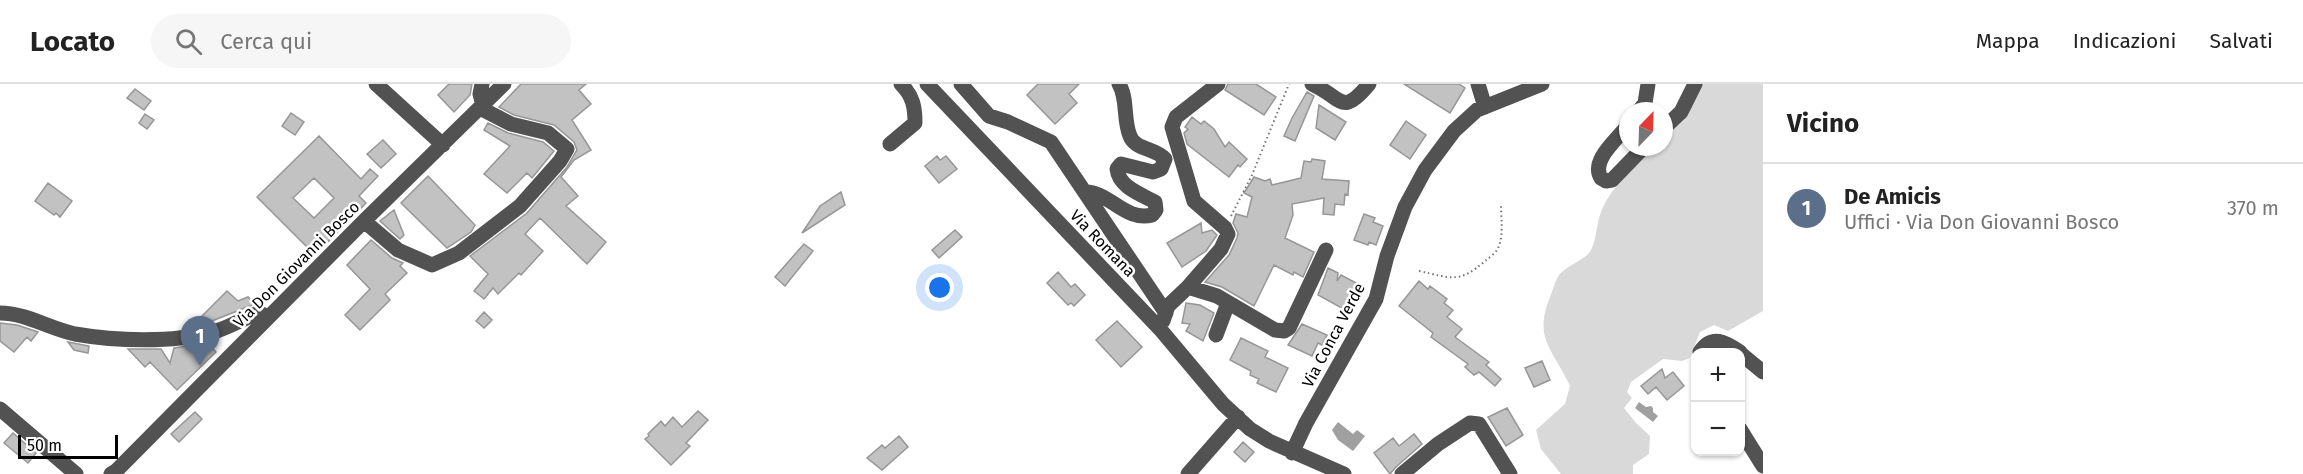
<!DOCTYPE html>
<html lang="it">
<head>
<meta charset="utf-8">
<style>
  body { margin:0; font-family:"Fira Sans",sans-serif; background:#f6f6f6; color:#222 }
  .controls { position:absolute; right:18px; bottom:18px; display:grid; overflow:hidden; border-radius:12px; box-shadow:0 2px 4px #0004 }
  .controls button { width:54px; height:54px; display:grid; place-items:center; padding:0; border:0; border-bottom:2px solid #e0e0e0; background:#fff; color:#222; font:30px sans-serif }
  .compass { position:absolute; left:1619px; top:18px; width:54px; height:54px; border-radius:50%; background:#fff; box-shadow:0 2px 4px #0004; rotate:23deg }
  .scale { position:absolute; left:18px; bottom:15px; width:100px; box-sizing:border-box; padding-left:6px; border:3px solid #000; border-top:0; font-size:16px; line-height:21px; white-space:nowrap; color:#000; -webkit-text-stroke:4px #fff; paint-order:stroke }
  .you { position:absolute; left:940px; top:204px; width:21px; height:21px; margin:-15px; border:4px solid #fff; border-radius:50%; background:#1a73e8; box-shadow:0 0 0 9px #1a73e833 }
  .badge { display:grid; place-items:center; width:39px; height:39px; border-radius:50%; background:#d93025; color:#fff; font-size:20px; font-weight:700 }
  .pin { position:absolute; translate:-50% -50px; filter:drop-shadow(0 2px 3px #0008) }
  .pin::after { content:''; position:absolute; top:32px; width:21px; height:18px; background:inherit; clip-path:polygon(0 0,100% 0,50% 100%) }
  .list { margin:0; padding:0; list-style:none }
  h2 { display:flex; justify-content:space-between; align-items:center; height:78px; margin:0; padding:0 24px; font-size:26px }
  h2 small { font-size:20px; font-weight:400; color:#767676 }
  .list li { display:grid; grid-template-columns:39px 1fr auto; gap:18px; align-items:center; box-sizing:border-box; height:90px; padding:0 24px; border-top:2px solid #e0e0e0 }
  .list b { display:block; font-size:22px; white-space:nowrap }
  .list p { margin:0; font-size:20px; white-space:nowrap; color:#767676 }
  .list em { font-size:20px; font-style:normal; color:#767676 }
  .icon { flex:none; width:33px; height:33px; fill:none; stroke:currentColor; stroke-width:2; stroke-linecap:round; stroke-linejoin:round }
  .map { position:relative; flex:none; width:1763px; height:390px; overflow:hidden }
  header { display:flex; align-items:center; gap:36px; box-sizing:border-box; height:84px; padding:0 30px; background:#fff; border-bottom:2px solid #e0e0e0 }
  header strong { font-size:28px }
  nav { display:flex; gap:33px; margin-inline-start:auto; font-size:21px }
  .search { width:420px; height:54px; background:#f6f6f6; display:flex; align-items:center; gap:15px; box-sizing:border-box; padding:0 21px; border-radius:33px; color:#767676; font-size:22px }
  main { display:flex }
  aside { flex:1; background:#fff }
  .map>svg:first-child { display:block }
</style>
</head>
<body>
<header>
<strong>Locato</strong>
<div class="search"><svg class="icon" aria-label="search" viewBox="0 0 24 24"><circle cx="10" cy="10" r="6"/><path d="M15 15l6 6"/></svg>Cerca qui</div>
<nav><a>Mappa</a><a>Indicazioni</a><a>Salvati</a></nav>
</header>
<main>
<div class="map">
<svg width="1763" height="390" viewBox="0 0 1763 390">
  <rect width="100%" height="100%" fill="#fff"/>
  <path fill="#d9d9d9" d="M1702 0H1763V227L1728 247 1714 241 1700 248 1690 274 1682 277 1663 275 1631 298 1627 308 1632 314 1624 324 1636 339 1650 352 1649 370 1633 381V390H1561L1541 365 1536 346 1565 320 1570 302C1553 265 1533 255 1550 213 1553 206 1555 197 1559 191 1567 181 1587 175 1591 166 1597 154 1596 143 1600 131 1609 104 1635 82 1655 63H1664V54L1684 36Z"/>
  <path fill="#a0a0a0" d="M1639 318 1646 323 1651 322 1653 324V328L1658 332 1653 338 1635 324Z
    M1338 338 1353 350 1357 346 1365 352 1353 367 1338 356 1332 346Z"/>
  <path fill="#c2c2c2" stroke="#969696" stroke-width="1.5" fill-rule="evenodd" d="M449 0H472L470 11 454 28 438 11Z
    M521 0H586L579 6 591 20 572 36 591 66 574 76 561 93 578 112 566 122 606 158 587 180 540 134 525 150 543 167 521 191 519 189 498 210 493 204 484 215 474 207 488 190 470 172 527 129 567 83 577 66 574 58 554 41 514 31 499 23Z
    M1038 0H1079L1069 10 1077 19 1055 40 1027 11Z
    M1228 0H1256L1276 13 1264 31 1225 6Z
    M1404 0H1459L1465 4 1450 29Z
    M135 5 151 17 144 26 127 14Z
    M1307 8 1314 12 1295 57 1284 52 1292 34Z
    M1319 21 1346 38 1335 56 1316 44Z
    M291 29 304 38 295 51 282 42Z
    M145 30 154 36 147 45 139 39Z
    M1192 33 1201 40 1204 37 1214 45 1225 63 1229 58 1247 75 1240 83 1238 81 1229 93 1187 60 1184 49 1188 45 1185 43Z
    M1406 37 1426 51 1410 75 1390 61Z
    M488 39 508 49 543 58 554 67 532 94 527 89 507 109 484 90 510 62 484 46Z
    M319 52 361 95 370 85 378 92 359 112 366 119 315 171 257 113ZM314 94 334 114 314 134 293 114Z
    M383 56 396 70 381 84 367 70Z
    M937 72 940 76 946 72 957 85 939 99 925 82Z
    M1312 75 1325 77 1322 95 1349 97 1348 111 1345 110 1344 121 1335 120 1334 131 1323 130 1324 114 1292 120 1293 131 1285 154 1314 168 1303 193 1294 188 1293 191 1274 181 1254 222 1222 203 1205 198 1229 171 1237 154 1238 149 1233 139 1236 130 1247 133 1252 113 1244 109 1254 93 1265 97 1270 95 1272 101 1301 94 1304 77 1311 78Z
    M428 92 475 141 471 148 447 164 401 119Z
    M48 99 72 117 60 133 56 129 54 131 35 117Z
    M841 108 845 121 802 149 820 122Z
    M394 126 404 151 400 155 380 137Z
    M1364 130 1375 134 1373 138 1383 142 1376 161 1369 158 1368 161 1354 156Z
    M1201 139 1202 149 1212 146 1217 151 1206 167 1182 183 1167 159Z
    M955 146 962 153 939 174 932 166Z
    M371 156 392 174 403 179 400 182 407 189 385 210 390 216 360 246 345 231 370 205 347 181Z
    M804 160 813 167 785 202 775 193Z
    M1328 184 1338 189 1337 197 1341 191 1360 201 1347 227 1318 211Z
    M1058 188 1071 203 1075 200 1085 211 1074 222 1071 219 1068 221 1047 199Z
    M1419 197 1428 205 1430 202 1447 215 1444 219 1453 226 1447 233 1462 245 1455 253 1489 278 1486 281 1501 295 1495 302 1479 288 1474 291 1465 283 1468 280 1431 253 1433 249 1399 222Z
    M227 207 238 217 248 213 255 220 204 240 199 235Z
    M1186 219 1200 221 1214 229 1203 257 1186 247 1190 240 1182 239Z
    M484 228 492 236 484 244 476 237Z
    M1117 237 1142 263 1121 283 1096 256Z
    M0 239 17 241 38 248 31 257 27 253 14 268 0 257Z
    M1302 240 1327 251 1322 261 1318 259 1312 272 1288 261Z
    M1241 254 1268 267 1265 273 1288 284 1276 308 1257 299 1259 295 1250 291 1251 287 1230 276Z
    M68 258 89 262 88 269 74 266Z
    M207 259 216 268 177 306 150 278 145 283 128 265H161L170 279 174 264Z
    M1542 277 1550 296 1534 303 1525 284Z
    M1662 285 1665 294 1673 288 1684 302 1667 316 1656 303 1648 310 1641 302Z
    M1507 324 1523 351 1506 362 1488 333Z
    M698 327 708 336 686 359 690 362 671 381 645 355 649 352 648 350 661 337 665 342 673 333 682 343Z
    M195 328 202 335 179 358 171 350Z
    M13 349 36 369 28 379 4 359Z
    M1414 350 1422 360 1396 383 1390 390 1374 369 1393 354 1399 362Z
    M899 352 908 363 882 386 867 374 882 361 885 364Z
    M1243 358 1254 368 1245 378 1234 368Z"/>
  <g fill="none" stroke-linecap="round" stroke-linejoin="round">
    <path stroke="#747474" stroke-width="2" stroke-dasharray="1.5 3" stroke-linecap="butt" d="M1231 132 1252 91 1289 0
      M1419 187C1451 194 1459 200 1485 177 1489 174 1496 169 1498 164 1504 152 1501 135 1501 122"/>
    <path stroke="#525252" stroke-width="15" d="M376 0 443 61
      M482 0 480 10 483 21
      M927 0 1160 245 1223 320 1250 345 1269 357 1344 390
      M961 0 989 32 1008 38 1051 58 1166 229
      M1312 0C1342 13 1341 34 1369 0
      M1478 0 1485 23
      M1639 27 1645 19 1648 0
      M1628 41C1618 55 1590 76 1601 94L1606 97 1612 96 1644 63
      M1664 44 1681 28 1695 0
      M890 60 915 39C915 23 913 12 901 0
      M1085 108C1110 108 1125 138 1152 131L1156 126 1155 118C1140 110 1119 103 1117 85L1121 80 1153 88 1161 85 1165 75C1156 64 1135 66 1130 52 1123 36 1128 15 1119 0
      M364 137 398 166 432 181 459 169 520 122 560 77 567 65 548 49 511 40 480 24
      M1188 203 1221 165 1228 150 1225 144 1194 117 1172 43 1176 33 1218 0
      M0 229C26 229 50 245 75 250 115 257 173 259 213 248 229 244 243 234 259 229L269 233
      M1163 237 1168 222 1188 203 1217 212 1275 246 1284 247 1289 244 1326 166
      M1216 251 1228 219
      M1700 268C1712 250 1725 258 1740 268
      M1740 269 1763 288
      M0 325 76 390
      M1740 345 1763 382
      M1292 369 1306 339 1376 215 1387 172 1405 123 1425 86 1454 47 1477 26 1542 0
      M111 390 116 387 364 137 504 0
      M1188 390 1238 333
      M1402 390 1438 360 1470 339 1479 340 1510 390"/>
  </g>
  <g text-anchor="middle" stroke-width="5" stroke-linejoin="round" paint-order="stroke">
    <g font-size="16" fill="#000" stroke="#fff">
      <text transform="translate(1103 159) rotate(46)" y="6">Via Romana</text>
      <text transform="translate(296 180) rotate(-45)" y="6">Via Don Giovanni Bosco</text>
      <text transform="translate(1333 251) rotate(-62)" y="6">Via Conca Verde</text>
    </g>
  </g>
</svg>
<div class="controls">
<button>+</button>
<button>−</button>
</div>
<svg class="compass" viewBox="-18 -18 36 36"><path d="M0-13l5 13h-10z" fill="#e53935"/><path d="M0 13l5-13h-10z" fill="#767676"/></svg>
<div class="scale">50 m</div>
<div class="you"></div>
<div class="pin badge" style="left:200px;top:282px;background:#5c6f8a">1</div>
</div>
<aside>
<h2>Vicino<small></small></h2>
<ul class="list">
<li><span class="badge" style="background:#5c6f8a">1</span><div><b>De Amicis</b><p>Uffici · Via Don Giovanni Bosco</p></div><em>370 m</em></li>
</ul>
</aside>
</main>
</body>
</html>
